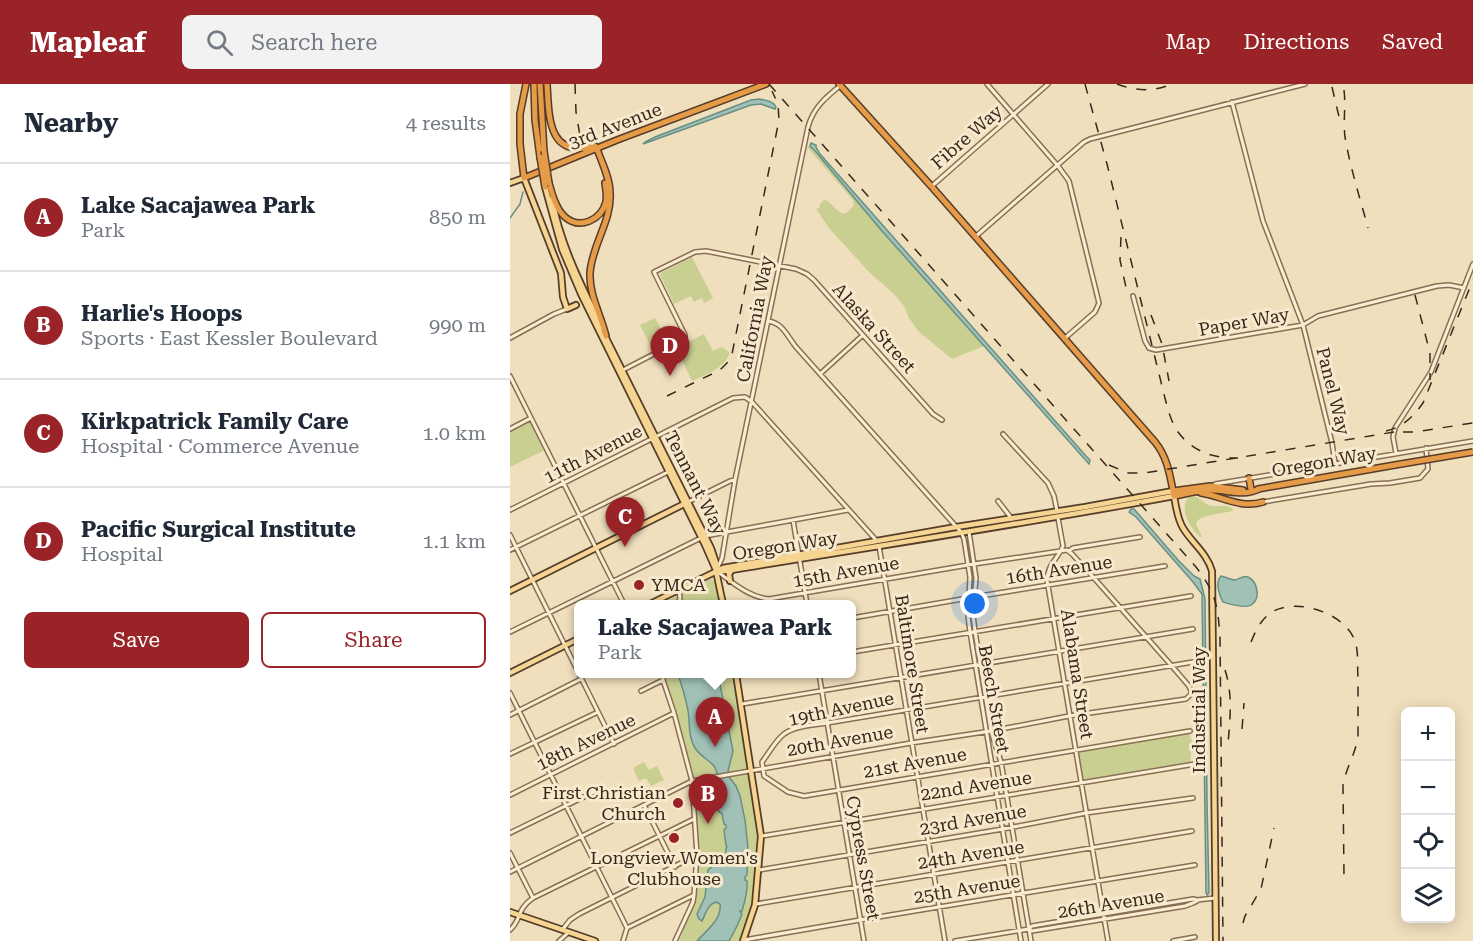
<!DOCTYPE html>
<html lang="en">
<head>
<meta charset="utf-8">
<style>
  body { margin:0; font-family:"Roboto Serif",serif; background:#f2f2f3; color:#1f2937 }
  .controls { position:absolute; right:18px; bottom:18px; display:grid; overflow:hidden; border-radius:9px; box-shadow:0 3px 15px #0003 }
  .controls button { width:54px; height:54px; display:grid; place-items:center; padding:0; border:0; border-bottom:2px solid #e0e1e3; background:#fff; color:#1f2937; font:30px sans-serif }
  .you { position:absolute; left:465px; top:520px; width:21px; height:21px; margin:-15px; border:4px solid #fff; border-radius:50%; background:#1a73e8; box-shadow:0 0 0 9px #1a73e833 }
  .badge { display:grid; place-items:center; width:39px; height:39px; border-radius:50%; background:#9a2327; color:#fff; font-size:20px; font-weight:700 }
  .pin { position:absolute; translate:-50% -50px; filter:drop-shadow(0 2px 3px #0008) }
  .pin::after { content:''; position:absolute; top:32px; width:21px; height:18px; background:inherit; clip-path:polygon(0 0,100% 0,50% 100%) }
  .popup { position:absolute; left:64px; top:516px; width:282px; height:78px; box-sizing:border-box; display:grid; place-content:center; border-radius:9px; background:#fff; filter:drop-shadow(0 2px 4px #0005); font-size:20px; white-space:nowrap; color:#747a83 }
  .popup b { font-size:22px; color:#1f2937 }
  .popup::after { content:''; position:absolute; left:50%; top:100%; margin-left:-12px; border:12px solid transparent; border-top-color:#fff }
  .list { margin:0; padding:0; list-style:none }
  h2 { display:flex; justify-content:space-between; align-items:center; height:78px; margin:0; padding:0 24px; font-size:26px }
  h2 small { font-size:20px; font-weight:400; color:#747a83 }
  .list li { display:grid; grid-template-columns:39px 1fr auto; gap:18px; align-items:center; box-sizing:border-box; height:108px; padding:0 24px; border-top:2px solid #e0e1e3 }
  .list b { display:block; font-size:22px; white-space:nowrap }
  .list p { margin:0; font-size:20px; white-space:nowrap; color:#747a83 }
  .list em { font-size:20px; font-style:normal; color:#747a83 }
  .actions { display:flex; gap:12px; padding:18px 24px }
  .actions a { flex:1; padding:14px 0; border:2px solid #9a2327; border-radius:9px; text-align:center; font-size:21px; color:#9a2327 }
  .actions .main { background:#9a2327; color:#fff }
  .icon { flex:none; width:33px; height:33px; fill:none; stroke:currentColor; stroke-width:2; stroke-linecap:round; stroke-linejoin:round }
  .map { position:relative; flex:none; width:963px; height:857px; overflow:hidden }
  header { display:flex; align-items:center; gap:36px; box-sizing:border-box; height:84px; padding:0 30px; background:#9a2327; color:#fff }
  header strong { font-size:28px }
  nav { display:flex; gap:33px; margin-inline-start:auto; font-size:21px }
  .search { width:420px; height:54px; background:#f2f2f3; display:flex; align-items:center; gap:15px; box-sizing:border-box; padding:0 21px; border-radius:9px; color:#747a83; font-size:22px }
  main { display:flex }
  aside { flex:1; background:#fff }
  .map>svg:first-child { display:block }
</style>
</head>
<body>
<header>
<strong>Mapleaf</strong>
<div class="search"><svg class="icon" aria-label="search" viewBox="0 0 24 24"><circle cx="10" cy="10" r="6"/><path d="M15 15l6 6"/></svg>Search here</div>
<nav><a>Map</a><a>Directions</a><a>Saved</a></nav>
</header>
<main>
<aside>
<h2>Nearby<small>4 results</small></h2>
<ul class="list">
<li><span class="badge">A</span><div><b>Lake Sacajawea Park</b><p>Park</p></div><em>850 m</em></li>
<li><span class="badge">B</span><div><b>Harlie's Hoops</b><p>Sports · East Kessler Boulevard</p></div><em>990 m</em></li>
<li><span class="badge">C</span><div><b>Kirkpatrick Family Care</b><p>Hospital · Commerce Avenue</p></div><em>1.0 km</em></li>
<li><span class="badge">D</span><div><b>Pacific Surgical Institute</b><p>Hospital</p></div><em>1.1 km</em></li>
</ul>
<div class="actions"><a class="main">Save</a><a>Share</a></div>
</aside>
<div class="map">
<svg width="963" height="857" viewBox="0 0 963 857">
  <rect width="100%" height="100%" fill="#f0dfbd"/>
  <path fill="#c9ce91" d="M300 62 372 147 474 262 442 275 408 247 399 234 394 222 385 211 358 187 319 144 306 125 309 124 310 120 314 116 318 117 328 127 333 130 338 128 344 121 343 116 297 63Z
    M182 173 203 214 194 219 192 214 184 218 181 212 164 220 150 191 151 189Z
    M145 234 157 257 149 262 150 266 144 269 130 241Z
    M194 250 203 267 212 263 220 269C213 285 197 290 182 297L166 264Z
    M18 338 21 339 33 365V367L0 383V347Z
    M684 412C691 414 695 421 702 422 711 423 715 420 723 425V427L696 432 688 436 686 440 692 453H690C680 443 668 426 679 413Z
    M201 495 206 499 210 520H150Z
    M151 590H222L242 706 248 758 246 796 242 820 230 857H169L186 812 189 776 187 740 184 700 170 642 160 609Z
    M679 649 682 658 680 679 573 696 568 667Z
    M134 678 139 686 147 682 154 696 141 702 136 694 129 697 123 684Z"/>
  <path fill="#a1c1b6" stroke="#688f84" stroke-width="1.5" d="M249 15C255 16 263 17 266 23L265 25 251 20 241 21 133 60 135 58 145 53 241 16Z
    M301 59 306 61V63L310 70 576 372 580 376 579 380 372 147 305 67 300 62Z
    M621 425H624L668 476 684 492 690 495 695 515 697 717 699 809 697 811 696 808 692 510 683 498 626 433 619 428Z
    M711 492C716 493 721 496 725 496 730 495 733 491 738 493 748 498 751 515 741 521 735 525 720 520 713 518 709 511 705 499 711 492Z
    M168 590H208L223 667 218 687 219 693 226 702 230 712 235 736 238 764 237 791 235 793V796L237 797C238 807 235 817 232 827H230L232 830 227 842 219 857H187C197 846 212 835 210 820L206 818C198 820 196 829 192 837L189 835 187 830 195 813 198 786 204 781 216 777V764L217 763 216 761 214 746 216 744V741L214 740 212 730 206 725 199 729 195 727C193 715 197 705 207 698 210 677 194 678 185 664 177 651 181 636 177 622 175 611 171 600 168 590Z"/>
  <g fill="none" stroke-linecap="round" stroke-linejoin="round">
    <path stroke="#688f84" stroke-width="1.5" d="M0 134 10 120 13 108"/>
    <defs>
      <path id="minor" d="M477 0 548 82 559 97 589 219 585 228 554 255
        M722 18 753 137 793 241 822 359 825 379
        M422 102 538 0
        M465 153 574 58 580 55 795 0
        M623 212 635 257 639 264 646 266 793 241 808 232 927 202 939 201 954 204
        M258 237C273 239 277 252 286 263L451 448 454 455 460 493 458 532 460 548 511 857
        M0 254 44 230 57 225
        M111 287 175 254V251L144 188 185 168 196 167 286 185 297 190 304 196 423 330 432 336
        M310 290 353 251
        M0 292 114 520
        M0 345 21 334
        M493 350 538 399 544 412 547 427
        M886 369 883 353 885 344 921 288 963 180
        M705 400 963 357
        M488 417 502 435
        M178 418 220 397 225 396
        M753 418 861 400 880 399 910 394 918 385 916 364
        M0 426 223 314 235 313 242 318 366 456
        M548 434 553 462C548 475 538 479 537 496L598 857
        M283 436 297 520
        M459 448 466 494 463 531 465 547 481 647 491 678 521 857
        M0 451 104 660
        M369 462 435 857
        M0 466 160 387
        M559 467 563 464 630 453
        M208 483 212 474 225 396 298 43C303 24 316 13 331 1
        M464 513 655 482
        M167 520 170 515 169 505
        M342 534 458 514
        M0 548 195 452 338 426
        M342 568 681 512
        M153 590V596L164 629 182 697 187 771 184 811 183 818 165 857
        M309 590 354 857
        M131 607 153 596
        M0 609 117 844
        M232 620 683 545
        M0 631 71 595
        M680 647 294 712 278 708 254 692 252 678C259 669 265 657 274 650 285 642 303 641 317 639L683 578
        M0 670 88 628
        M0 711 164 629
        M134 721 165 783
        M0 749 90 705
        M252 752 685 680
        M0 769 23 814
        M249 786 493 745 576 729 683 714
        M0 788 182 697 401 659 481 647 559 632 676 615 682 609 679 602 661 581 584 494 562 470 557 466 464 480 259 515C239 513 223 499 208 488
        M246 820 682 747
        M53 845 60 836 69 830 187 771
        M0 846C12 835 6 826 23 814L184 735
        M520 846 522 847 675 822 683 819 687 817
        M234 856 350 836 685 781
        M49 857 59 848
        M113 857 117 844 184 811
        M445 857 519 845 522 842 683 815 687 816 705 814
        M663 857 685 853"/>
      <path id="major" d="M0 99 14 94 51 189 53 213 57 225 66 221
        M35 103 52 165 71 210 195 461 206 486
        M42 115C50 160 72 203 92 244
        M95 252 201 464 207 482 206 487 213 520
        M206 487H216C365 462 515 440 664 412 666 422 667 434 673 444 682 459 697 469 702 487L706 857
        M220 497 219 490 222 486
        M0 507 176 419
        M140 520 213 484 446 443 575 423 663 407
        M0 589 68 555
        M226 590 251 752 245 821 233 857
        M0 828 85 857"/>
      <path id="highway" d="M16 0 10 30V60L14 94 107 56 256 0
        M24 0 25 36 30 73
        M30 0 34 67
        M37 0C39 34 38 75 85 62
        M329 0 422 103 645 358C658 374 660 392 664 412 676 410 689 406 702 406 718 406 733 413 749 405
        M87 65C92 79 100 94 100 109 102 137 82 160 80 189 79 211 91 231 96 252
        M39 99C42 110 46 125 55 133 70 146 91 136 96 118 97 112 96 105 95 99
        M739 394 741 405
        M748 405 885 381
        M663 407 700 402 733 406
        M691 409C712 412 730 425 753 418"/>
    </defs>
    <use href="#minor" stroke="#886f55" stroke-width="6"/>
    <use href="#major" stroke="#553d2a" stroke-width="8"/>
    <use href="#highway" stroke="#553d2a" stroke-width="8"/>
    <use href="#minor" stroke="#faedd0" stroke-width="3"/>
    <use href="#major" stroke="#f6d492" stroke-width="4.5"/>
    <use href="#highway" stroke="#e59b48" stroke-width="5"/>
    <path stroke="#37281b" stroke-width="1.5" stroke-dasharray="10 10" stroke-linecap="butt" d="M65 0 66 28 70 52
      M259 0 686 483C706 509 708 522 710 554L713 857
      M575 0 597 80 654 310C657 322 660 335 666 345 680 367 704 375 728 374
      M607 0C625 7 643 8 662 0
      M822 3 830 37
      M834 6C836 22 833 37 835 53 840 83 850 114 858 144
      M611 153 610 176 617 208
      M905 211 920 269V296
      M641 231 652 260 659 297
      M157 312 210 286 217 279 222 270 269 36 268 20 262 7
      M876 347C893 343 903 333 913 319L963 196
      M893 348H904L963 339
      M599 381 618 389H635L884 348
      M741 558C746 546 751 535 762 528 787 513 835 529 845 557 849 569 847 582 848 594 848 613 848 631 848 650 847 668 836 683 833 701L834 793
      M715 586C723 610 720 636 718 660
      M732 645 734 619
      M733 839 735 832 751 805 764 744"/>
    <defs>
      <path id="highway-bridge" d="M34 67 39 99
        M30 73 35 103
        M885 381 963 368"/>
    </defs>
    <use href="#highway-bridge" stroke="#553d2a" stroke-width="8" stroke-linecap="butt"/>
    <use href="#highway-bridge" stroke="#e59b48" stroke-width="5"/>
  </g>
  <g fill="#9a2327" stroke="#f7e9cd" stroke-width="2">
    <circle cx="129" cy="501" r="6"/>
    <circle cx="168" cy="719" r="6"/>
    <circle cx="164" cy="754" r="6"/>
  </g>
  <g text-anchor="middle" stroke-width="6" stroke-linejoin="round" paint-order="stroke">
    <g font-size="18" fill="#37281b" stroke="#f7e9cd">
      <text transform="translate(105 42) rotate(-21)" y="6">3rd Avenue</text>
      <text transform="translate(457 53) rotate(-41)" y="6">Fibre Way</text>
      <text transform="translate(245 235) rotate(-79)" y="6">California Way</text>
      <text transform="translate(734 238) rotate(-10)" y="6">Paper Way</text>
      <text transform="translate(364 244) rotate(48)" y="6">Alaska Street</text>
      <text transform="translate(823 307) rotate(76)" y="6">Panel Way</text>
      <text transform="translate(83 370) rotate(-27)" y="6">11th Avenue</text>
      <text transform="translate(814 378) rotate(-10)" y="6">Oregon Way</text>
      <text transform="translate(185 399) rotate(63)" y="6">Tennant Way</text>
      <text transform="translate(275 462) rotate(-9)" y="6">Oregon Way</text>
      <text transform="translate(549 486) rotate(-9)" y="6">16th Avenue</text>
      <text transform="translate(336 488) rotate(-10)" y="6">15th Avenue</text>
      <text transform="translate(402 580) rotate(81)" y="6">Baltimore Street</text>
      <text transform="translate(567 590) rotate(81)" y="6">Alabama Street</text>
      <text transform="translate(484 615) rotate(80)" y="6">Beech Street</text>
      <text transform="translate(331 625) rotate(-12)" y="6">19th Avenue</text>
      <text transform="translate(689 626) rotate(-90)" y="6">Industrial Way</text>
      <text transform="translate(330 657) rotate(-10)" y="6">20th Avenue</text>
      <text transform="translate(76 658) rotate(-26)" y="6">18th Avenue</text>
      <text transform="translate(405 679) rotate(-10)" y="6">21st Avenue</text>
      <text transform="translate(466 702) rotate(-9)" y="6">22nd Avenue</text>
      <text transform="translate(463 736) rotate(-10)" y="6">23rd Avenue</text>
      <text transform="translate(461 771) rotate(-9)" y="6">24th Avenue</text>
      <text transform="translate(353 774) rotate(80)" y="6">Cypress Street</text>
      <text transform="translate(457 805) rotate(-9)" y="6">25th Avenue</text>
      <text transform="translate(601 820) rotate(-9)" y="6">26th Avenue</text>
    </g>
    <g font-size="18" fill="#37281b" stroke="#f7e9cd" text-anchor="start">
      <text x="141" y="507">YMCA</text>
      <text x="156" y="715" text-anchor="end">First Christian<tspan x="156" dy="21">Church</tspan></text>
      <text x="164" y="780" text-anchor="middle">Longview Women's<tspan x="164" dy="21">Clubhouse</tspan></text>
    </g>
  </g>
</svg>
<div class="controls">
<button>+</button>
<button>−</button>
<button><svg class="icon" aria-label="locate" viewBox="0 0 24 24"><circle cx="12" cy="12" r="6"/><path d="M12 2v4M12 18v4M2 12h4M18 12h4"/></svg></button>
<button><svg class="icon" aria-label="layers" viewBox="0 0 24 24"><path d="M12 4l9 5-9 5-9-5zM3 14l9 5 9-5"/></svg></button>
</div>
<div class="you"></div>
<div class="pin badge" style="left:205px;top:663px">A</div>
<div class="popup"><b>Lake Sacajawea Park</b>Park</div>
<div class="pin badge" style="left:198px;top:740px">B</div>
<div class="pin badge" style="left:115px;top:463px">C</div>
<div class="pin badge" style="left:160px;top:292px">D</div>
</div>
</main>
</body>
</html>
